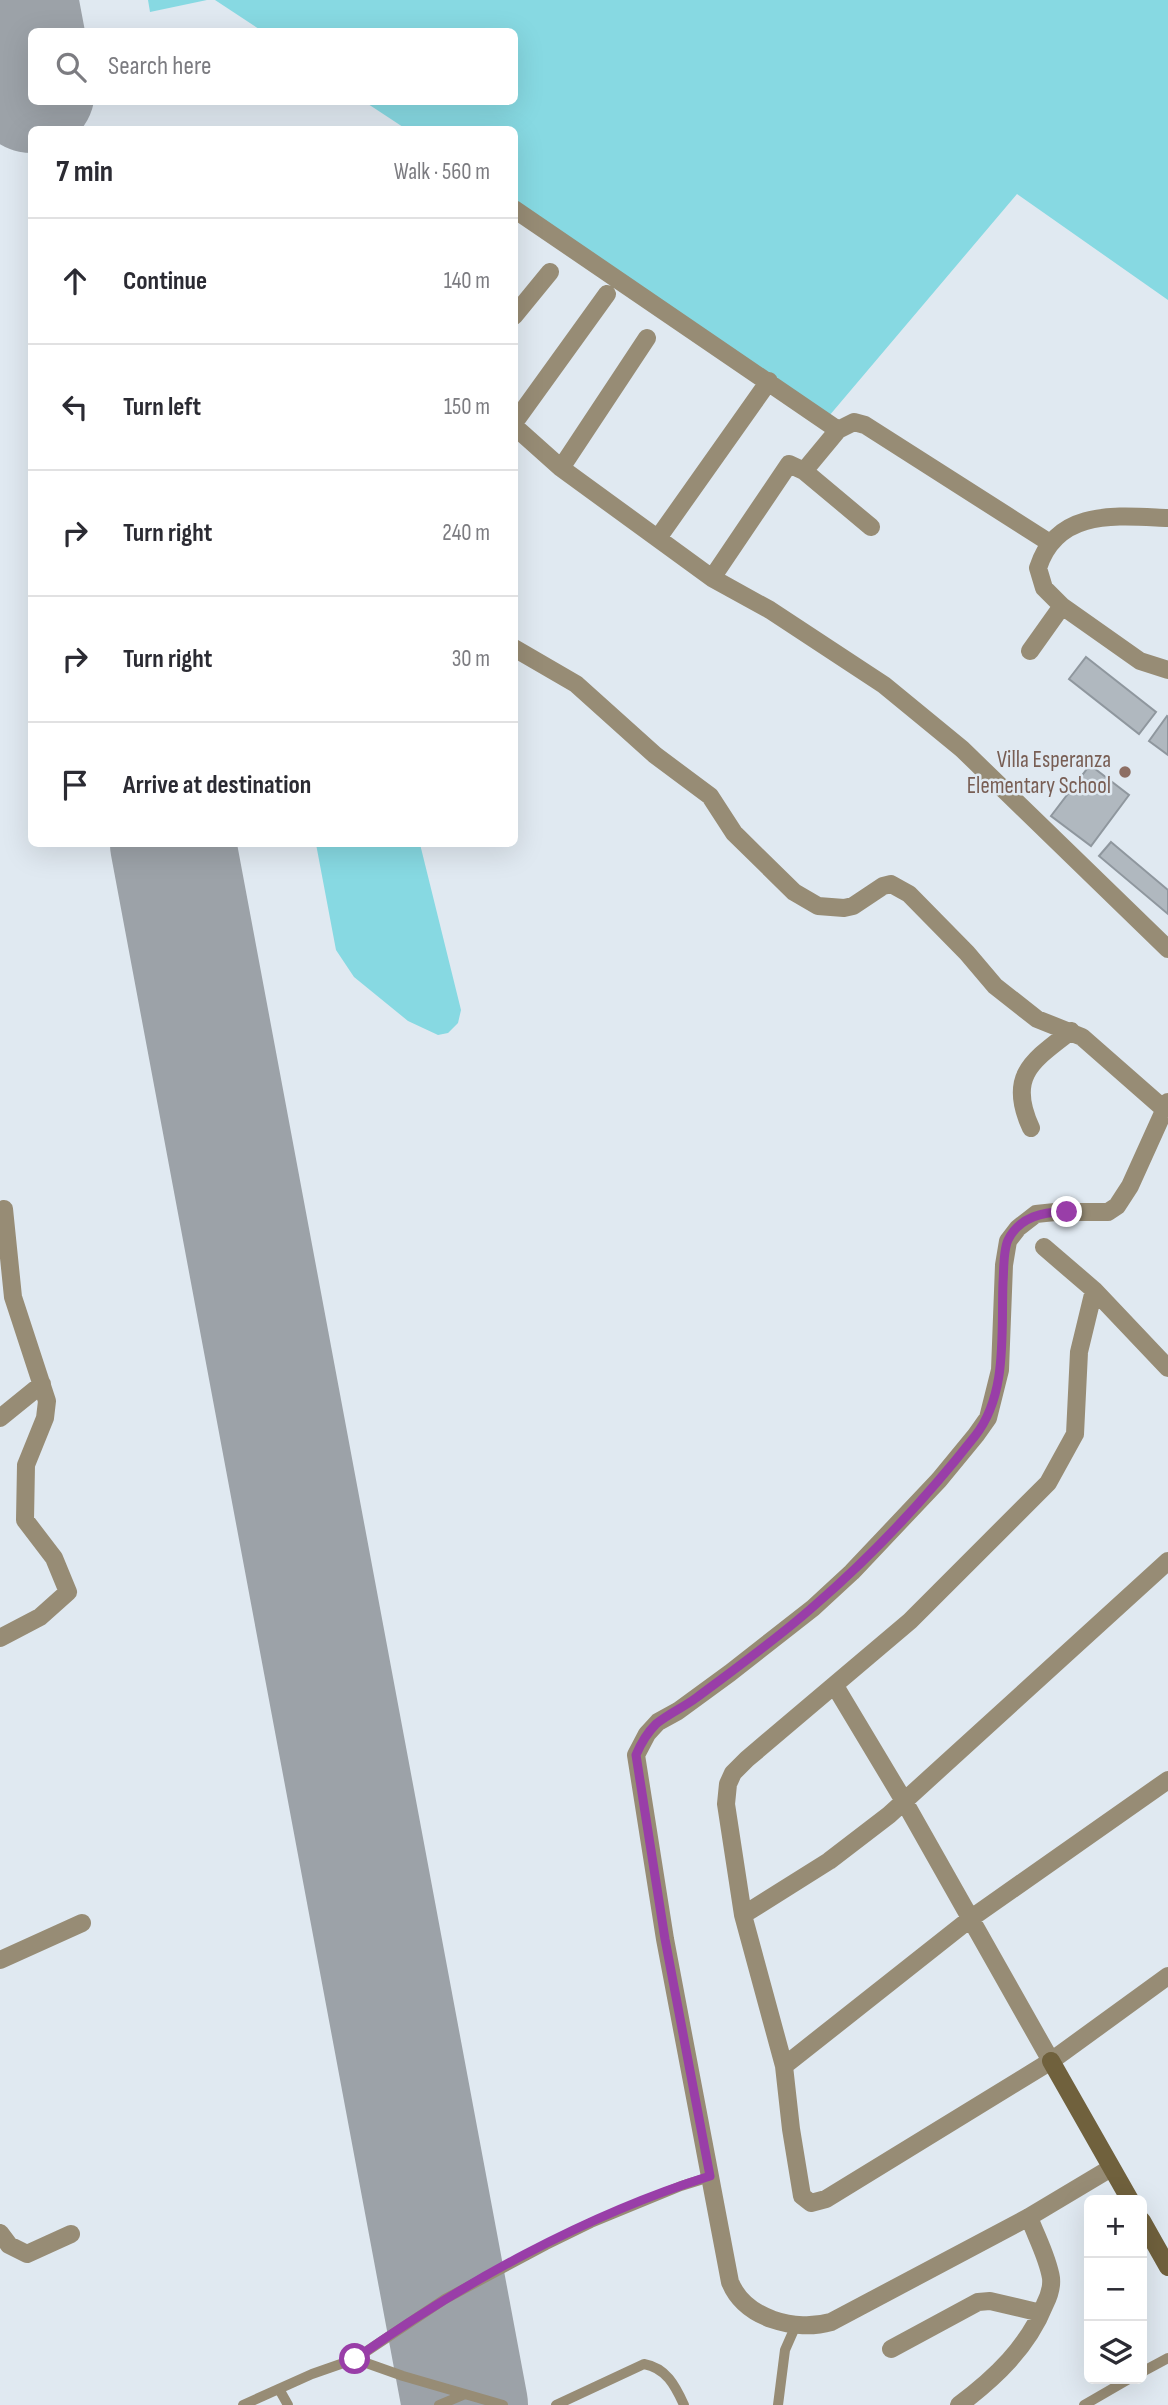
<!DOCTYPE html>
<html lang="en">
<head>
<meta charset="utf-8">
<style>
  body { margin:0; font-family:"Sofia Sans Condensed",sans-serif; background:#f2f2f3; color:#2b2b33 }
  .controls { position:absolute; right:21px; bottom:21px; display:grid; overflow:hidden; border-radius:10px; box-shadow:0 7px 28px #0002 }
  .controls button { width:63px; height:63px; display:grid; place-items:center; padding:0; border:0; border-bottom:2px solid #e1e1e2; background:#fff; color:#2b2b33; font:35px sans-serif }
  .stop { position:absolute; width:21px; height:21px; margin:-16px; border:5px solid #993ea8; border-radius:50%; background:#fff }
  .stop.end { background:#993ea8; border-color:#fff; box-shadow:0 2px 7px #0008 }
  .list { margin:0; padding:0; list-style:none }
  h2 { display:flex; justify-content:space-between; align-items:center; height:91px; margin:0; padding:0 28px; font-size:30px }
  h2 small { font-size:23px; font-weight:400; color:#7c7c81 }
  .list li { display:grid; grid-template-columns:46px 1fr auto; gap:21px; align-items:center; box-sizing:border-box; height:126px; padding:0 28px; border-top:2px solid #e1e1e2 }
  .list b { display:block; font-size:26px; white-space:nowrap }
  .list em { font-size:23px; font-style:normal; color:#7c7c81 }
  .icon { flex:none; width:38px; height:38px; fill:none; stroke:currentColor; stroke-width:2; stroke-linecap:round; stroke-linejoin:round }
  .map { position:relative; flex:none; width:1168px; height:2405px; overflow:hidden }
  .search { position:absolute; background:#fff; box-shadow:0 7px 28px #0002; left:28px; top:28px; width:490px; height:77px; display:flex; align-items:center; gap:18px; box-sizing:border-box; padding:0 24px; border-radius:10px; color:#7c7c81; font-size:26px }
  .panel { position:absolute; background:#fff; box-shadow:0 7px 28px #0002; left:28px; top:126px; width:490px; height:721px; border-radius:10px }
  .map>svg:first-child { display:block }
</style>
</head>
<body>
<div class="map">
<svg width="1168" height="2405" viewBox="0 0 1168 2405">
  <rect width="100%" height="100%" fill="#e0e9f1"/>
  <path fill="#87d9e2" d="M148 0H207L150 12Z
    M215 0H1168V300L1017 194 829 416 515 203 514 130 406 129 365 102H514V32L262 31Z
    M316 844H420L461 1010 458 1023 448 1033 438 1035 408 1021 354 977 336 950Z"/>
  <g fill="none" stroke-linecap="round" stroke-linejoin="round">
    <path stroke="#9ca2a8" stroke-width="126" d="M15 0 32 90
      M173 844 465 2405"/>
  </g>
  <path fill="#b0b8bf" stroke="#8f979e" stroke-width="2" d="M1086 657 1156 712 1139 734 1069 679Z
    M1167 716 1168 717V755L1149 741Z
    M1090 765 1129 795 1091 846 1051 816Z
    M1111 842 1168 890V914L1099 856Z"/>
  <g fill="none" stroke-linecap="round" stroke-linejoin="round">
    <path stroke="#978c75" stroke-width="10" d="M355 2359 403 2376 503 2405
      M1142 2372 1168 2358
      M279 2389 288 2405
      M243 2405 312 2374 355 2359 445 2299 546 2245 591 2223 681 2186 710 2177
      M439 2405 463 2395
      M556 2405 644 2364C666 2368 675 2385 684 2405
      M778 2405 785 2350 796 2325
      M1084 2405 1129 2379"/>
    <path stroke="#978c75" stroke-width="18" d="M514 209 838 430
      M514 316 550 272
      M514 423 607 294
      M514 426 561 468 712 578 770 610 884 685 962 749 1168 949
      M561 468 647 338
      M804 471 838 430 854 422 865 425 1050 543
      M1168 518C1117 516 1057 508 1038 568L1044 588 1062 606 1140 661 1168 670
      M658 538 769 381
      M712 578 789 464 804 471 871 527
      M514 648 576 684 655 755 710 796 734 833 794 892 818 906 844 908 853 906 883 886 891 884 909 894 967 953 995 986 1037 1019 1082 1037 1164 1109
      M1030 651 1062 606
      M1031 1128C1007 1076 1032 1061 1071 1031
      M1044 1247 1094 1290 1168 1368
      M1094 1290 1079 1352 1075 1434 1048 1483 910 1621 747 1759 733 1773 728 1784 726 1804 743 1915 784 2066 791 2129 802 2196 811 2203 826 2199 1051 2061 1168 1976
      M0 1418 42 1384
      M0 1638 40 1617 68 1592 54 1558 25 1520 26 1465 45 1418 47 1401 13 1297 4 1209
      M835 1686 904 1801 1051 2061
      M743 1915 829 1861 889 1815 1168 1561
      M0 1960 82 1923
      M784 2066 970 1919 1168 1780
      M1111 2168 1029 2217 831 2322C796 2332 745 2319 730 2282L665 1939 636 1755 647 1734 658 1722 678 1711 730 1673 813 1608 852 1572 939 1480 976 1435 988 1418 1000 1370 1004 1265 1008 1241 1018 1228 1036 1214 1055 1212H1108L1117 1206 1130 1186 1168 1102
      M0 2233 9 2245 27 2254 71 2234
      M891 2349 978 2302 990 2301 1041 2313
      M959 2405C995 2378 1028 2347 1045 2304 1049 2296 1052 2287 1051 2278 1048 2258 1036 2236 1029 2217"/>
    <path stroke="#70613d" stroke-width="18" d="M1051 2061 1130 2200
      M1142 2221 1168 2267"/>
  </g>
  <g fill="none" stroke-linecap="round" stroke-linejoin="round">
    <path stroke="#993ea8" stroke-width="9" d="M355 2359C461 2284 585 2215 710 2176L665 1939 636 1755C641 1743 647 1733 656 1724 668 1714 684 1707 696 1698 736 1668 777 1639 814 1606 872 1556 927 1497 975 1436 1008 1394 1001 1333 1003 1282 1004 1270 1003 1251 1008 1240 1019 1217 1044 1211 1067 1212"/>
  </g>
  <circle fill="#8d6e63" stroke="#e0e9f1" stroke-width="2.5" cx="1125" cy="772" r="7"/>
  <g text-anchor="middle" stroke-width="5" stroke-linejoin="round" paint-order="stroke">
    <g font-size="23" fill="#785e54" stroke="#e0e9f1" text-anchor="end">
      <text x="1111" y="767">Villa Esperanza<tspan x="1111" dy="26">Elementary School</tspan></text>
    </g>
  </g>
</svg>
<div class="controls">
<button>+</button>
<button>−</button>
<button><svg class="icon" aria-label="layers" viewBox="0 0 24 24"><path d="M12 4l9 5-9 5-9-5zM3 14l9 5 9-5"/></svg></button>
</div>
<div class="stop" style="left:355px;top:2359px"></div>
<div class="stop end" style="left:1067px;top:1212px"></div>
<div class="search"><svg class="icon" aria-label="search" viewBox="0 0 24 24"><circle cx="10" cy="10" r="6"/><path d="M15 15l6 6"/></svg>Search here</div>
<section class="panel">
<h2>7 min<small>Walk · 560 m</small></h2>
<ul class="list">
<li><svg class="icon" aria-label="ahead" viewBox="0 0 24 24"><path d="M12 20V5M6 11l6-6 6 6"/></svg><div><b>Continue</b></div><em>140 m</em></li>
<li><svg class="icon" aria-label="left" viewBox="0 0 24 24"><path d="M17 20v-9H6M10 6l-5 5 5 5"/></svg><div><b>Turn left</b></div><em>150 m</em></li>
<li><svg class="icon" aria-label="right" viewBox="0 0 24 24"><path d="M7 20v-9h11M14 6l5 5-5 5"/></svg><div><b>Turn right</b></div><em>240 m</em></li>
<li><svg class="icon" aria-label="right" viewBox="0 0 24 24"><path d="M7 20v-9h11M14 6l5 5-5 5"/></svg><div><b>Turn right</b></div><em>30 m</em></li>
<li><svg class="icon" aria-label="arrive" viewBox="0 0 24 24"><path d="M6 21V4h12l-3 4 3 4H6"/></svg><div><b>Arrive at destination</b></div></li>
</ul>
</section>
</div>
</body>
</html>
